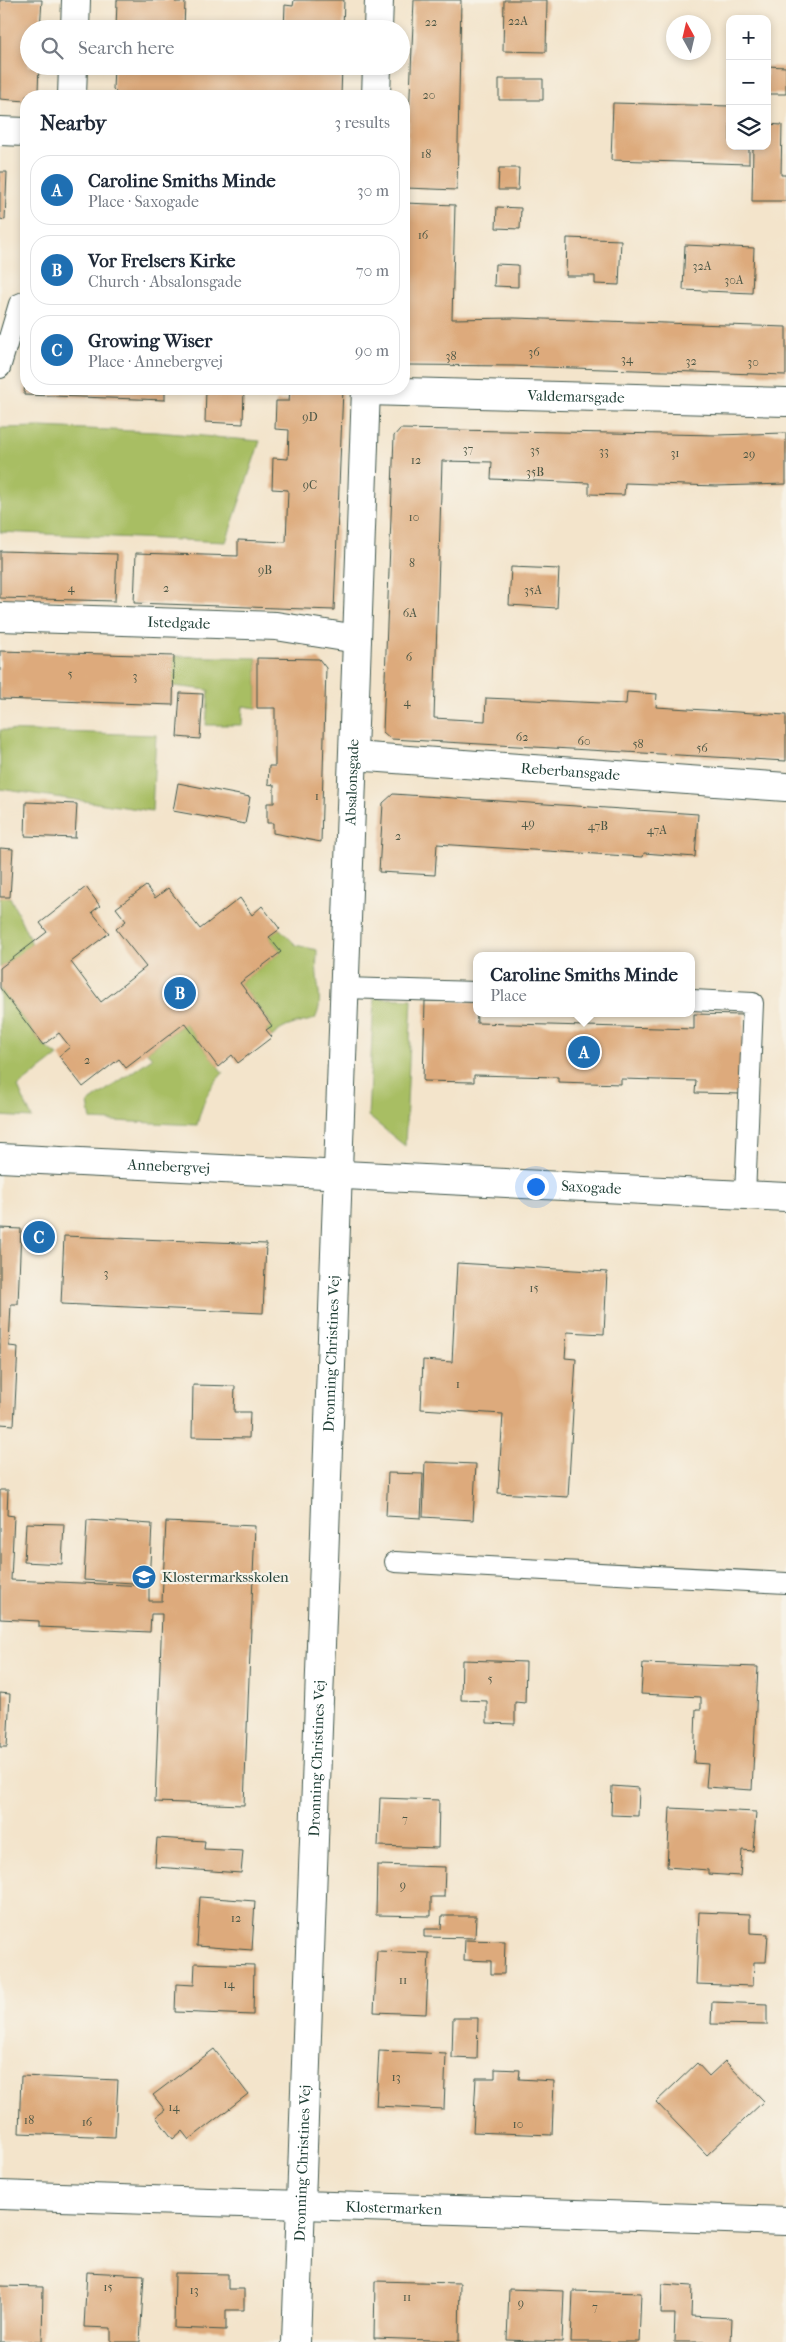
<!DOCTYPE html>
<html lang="en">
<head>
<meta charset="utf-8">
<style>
  body { margin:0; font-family:"IM FELL French Canon",serif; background:#f6f6f7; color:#1f2937 }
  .controls { position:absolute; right:15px; top:15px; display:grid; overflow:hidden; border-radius:10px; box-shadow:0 2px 8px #0003 }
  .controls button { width:45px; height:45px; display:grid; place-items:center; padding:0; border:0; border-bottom:1px solid #e0e1e3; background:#fff; color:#1f2937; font:25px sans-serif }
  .compass { position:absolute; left:666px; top:15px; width:45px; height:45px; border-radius:50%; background:#fff; box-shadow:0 2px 8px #0003; rotate:352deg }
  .you { position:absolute; left:535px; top:1186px; width:18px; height:18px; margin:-12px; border:4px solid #fff; border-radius:50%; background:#1a73e8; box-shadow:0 0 0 8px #1a73e833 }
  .badge { display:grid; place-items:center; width:32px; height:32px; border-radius:50%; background:#1f6fb2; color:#fff; font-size:16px; font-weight:700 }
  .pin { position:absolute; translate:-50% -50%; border:2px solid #fff; box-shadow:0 1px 5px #0006 }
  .popup { position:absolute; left:473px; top:952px; width:222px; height:65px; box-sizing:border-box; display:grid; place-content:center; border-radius:10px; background:#fff; filter:drop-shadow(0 1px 4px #0005); font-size:16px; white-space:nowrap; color:#747a83 }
  .popup b { font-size:19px; color:#1f2937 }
  .popup::after { content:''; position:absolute; left:50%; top:100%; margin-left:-10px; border:10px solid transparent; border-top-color:#fff }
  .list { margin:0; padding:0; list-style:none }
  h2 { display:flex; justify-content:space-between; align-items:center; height:65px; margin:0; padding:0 20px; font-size:21px }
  h2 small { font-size:16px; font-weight:400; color:#747a83 }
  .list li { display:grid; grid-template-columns:32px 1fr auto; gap:15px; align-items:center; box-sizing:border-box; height:70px; margin:0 10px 10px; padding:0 10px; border:1px solid #e0e1e3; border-radius:20px }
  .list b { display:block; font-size:19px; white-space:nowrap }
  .list p { margin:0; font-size:16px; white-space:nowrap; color:#747a83 }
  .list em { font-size:16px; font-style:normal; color:#747a83 }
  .icon { flex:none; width:28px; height:28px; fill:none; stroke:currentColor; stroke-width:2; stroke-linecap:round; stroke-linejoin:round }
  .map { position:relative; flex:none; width:786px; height:2342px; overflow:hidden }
  .search { position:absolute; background:#fff; box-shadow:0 2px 8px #0003; left:20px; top:20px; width:390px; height:55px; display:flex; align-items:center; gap:12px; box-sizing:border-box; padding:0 18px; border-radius:28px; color:#747a83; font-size:19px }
  .panel { position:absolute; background:#fff; box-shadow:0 2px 8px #0003; left:20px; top:90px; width:390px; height:305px; border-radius:20px }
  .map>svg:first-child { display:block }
</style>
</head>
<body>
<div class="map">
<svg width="786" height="2342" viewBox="0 0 786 2342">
  <rect width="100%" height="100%" fill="#f7f3e8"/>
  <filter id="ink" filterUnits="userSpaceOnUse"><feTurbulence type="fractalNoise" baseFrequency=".02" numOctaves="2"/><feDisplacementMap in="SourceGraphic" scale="10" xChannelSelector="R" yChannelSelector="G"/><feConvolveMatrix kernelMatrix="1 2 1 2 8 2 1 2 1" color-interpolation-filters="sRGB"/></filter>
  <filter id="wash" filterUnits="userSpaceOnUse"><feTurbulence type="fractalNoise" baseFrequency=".0096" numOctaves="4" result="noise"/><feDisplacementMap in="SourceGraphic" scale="20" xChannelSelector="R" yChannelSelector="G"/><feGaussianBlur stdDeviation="1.12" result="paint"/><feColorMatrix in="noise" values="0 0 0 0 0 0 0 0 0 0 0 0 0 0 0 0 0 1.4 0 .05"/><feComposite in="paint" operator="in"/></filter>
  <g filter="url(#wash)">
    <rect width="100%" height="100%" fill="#f3e4cb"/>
    <path fill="#a8be63" stroke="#647e4c" d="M40 427 157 432 260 441 226 542 0 532V428Z
      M174 656 257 658V708L243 706 242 725H206L209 690 173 686Z
      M0 730 156 735 152 811 0 789Z
      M0 897H10L32 944 0 968Z
      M280 929 296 945 317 950C317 958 316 967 317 975 318 991 323 1004 315 1019 298 1024 284 1024 272 1037L266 1030 272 1025 240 983 281 952 269 937Z
      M0 988 43 1045 58 1056 18 1087 32 1118 0 1116Z
      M374 998 412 999 405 1146 368 1116Z
      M185 1023 223 1073C208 1088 202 1105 197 1125L91 1120 88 1103 152 1058 147 1052Z"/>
    <g id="blocks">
      <path fill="#ddaa7b" d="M0 0H42L40 29H29V66H39L38 91 32 96H26V101L0 99Z
        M117 0H176L175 2H185L184 29H116Z
        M294 0H344L343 29H284L285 5 293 6Z
        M414 0H461L457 190 406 188Z
        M504 0H547L546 52 503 51Z
        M114 66H342L341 96H120L113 89Z
        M767 66 786 67V94H767Z
        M499 79H543V100H499Z
        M613 103 730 106V146H749V164L611 160Z
        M767 124 782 125 781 175H786V201H752L753 146H767Z
        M499 168H519L518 190H498Z
        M0 172H7L5 220 0 219Z
        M405 203 455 205 452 319 514 318 786 327V375L513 366 409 365 404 361Z
        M497 207 521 208 520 229 496 228Z
        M567 238 621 240 619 285 595 284V276H566Z
        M685 245 754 248 752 293 683 290Z
        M495 264 518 265V287L494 286Z
        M25 378 26 389H165V400L24 395Z
        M206 389H244L243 424 205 422Z
        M290 389H343L334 610 134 603 136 553 238 556V540L286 542 288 490 272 489 273 458 288 459 289 430 275 429 276 401H289Z
        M400 429 717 435 786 433V484L716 486 625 483 624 495 589 494V483L491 479 492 462 442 461 434 718 485 721 486 698 626 704 627 692 657 694 656 707 786 715V761L391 739 383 732 394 436Z
        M0 551 117 554 115 601 0 598Z
        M511 567 559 569 557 608 509 605Z
        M0 651 174 656 173 705 0 699Z
        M257 658 319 659 326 668 321 842 273 833V823H267V803H274V785L268 784 269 766H275V708H257Z
        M180 693 203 694 200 739 177 737Z
        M178 783 250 797 245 824 173 811Z
        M393 794 698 814 695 857 644 853 643 857 437 844 435 875 379 872 383 803Z
        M26 802 77 804 75 838 25 836Z
        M0 848 13 849 10 897H0Z
        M146 886 155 898 168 888 200 929 240 898 252 915 262 906 280 929 269 937 281 952 240 983 272 1026 266 1030 272 1037 238 1063 232 1055 218 1067 185 1023 126 1068 119 1059 83 1087 59 1056 70 1047 59 1033 43 1045 0 988V968L47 932 40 923 86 887 100 906 92 912 109 933 71 962 101 1002 146 967 116 929 126 921 116 908Z
        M425 1001 476 1002 477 1023 694 1029V1014L744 1015 742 1094 695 1093 696 1081 621 1079V1084L558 1082V1077L474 1075V1082L423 1081Z
        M0 1228 21 1229 18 1304H11L9 1346 18 1347 14 1425 0 1424Z
        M64 1236 266 1244 263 1313 61 1304Z
        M457 1263 607 1272 604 1334 567 1332 565 1358 576 1359 568 1497 498 1493 503 1414 421 1409 423 1360 452 1362Z
        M193 1385 235 1386 234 1412H250L249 1438 192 1437Z
        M425 1462 476 1464 473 1520 423 1517Z
        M388 1473 423 1474 421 1518 386 1516Z
        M0 1490H8L7 1515 14 1516 11 1580 149 1586V1601H162L166 1522 255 1526 244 1805 155 1802 162 1614H151L150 1632 39 1627V1621L0 1619Z
        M87 1520 152 1524 149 1584 84 1580Z
        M26 1523 64 1524 62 1564 24 1562Z
        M462 1660 526 1662 525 1703 515 1702V1724L487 1723V1701L461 1700Z
        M643 1663 758 1667 752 1790 706 1787 708 1764 694 1763 696 1709H701V1697L641 1694Z
        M0 1693 10 1694 7 1747H0Z
        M612 1786 639 1788 638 1816 611 1815Z
        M380 1798 439 1800 438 1848 378 1846Z
        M670 1808 756 1812 753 1851 742 1850 740 1876 708 1874V1870L667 1867Z
        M157 1838 205 1841 204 1849 243 1851 241 1873 155 1867Z
        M377 1865 445 1867 444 1897H431V1916L376 1915Z
        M200 1897 255 1901 252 1950 197 1946Z
        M699 1912 750 1914V1933L768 1934 766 1962H754L753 1986 696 1984Z
        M442 1916H476L475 1938 424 1937V1929H441Z
        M465 1940 505 1941 504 1974H491V1961L464 1960Z
        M377 1951 429 1953 426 2014 374 2012Z
        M195 1963 254 1965 253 2015 175 2012 176 1984 194 1985Z
        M712 2002 767 2004V2025L711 2024Z
        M453 2018H478L477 2059 452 2058Z
        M214 2049 248 2094 189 2140 182 2131 173 2139 156 2117 165 2110 153 2095Z
        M379 2051 446 2054 444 2109 376 2106Z
        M725 2061 764 2101 707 2155 656 2102 697 2063 709 2076Z
        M495 2069 520 2070 519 2079 554 2081 552 2135 473 2132 476 2078H495Z
        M21 2076 118 2080 115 2137 19 2133Z
        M87 2272 144 2275 140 2342H111V2328L84 2327Z
        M175 2273 228 2274V2289H244V2310H226V2330L174 2328Z
        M375 2281 460 2283 459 2341 374 2338Z
        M662 2284 692 2286 691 2316 732 2318 731 2342H674L675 2314H661Z
        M0 2286 43 2287 42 2342H0Z
        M509 2289 564 2291 562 2342 507 2340Z
        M573 2291 641 2293 639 2342H571Z"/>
    </g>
  </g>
  <g filter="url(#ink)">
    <use href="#blocks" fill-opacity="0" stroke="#3f564b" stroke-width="1"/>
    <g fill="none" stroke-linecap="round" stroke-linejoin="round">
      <defs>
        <path id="lane" d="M0 368 19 304 26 301
          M345 988 476 992
          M692 1000 753 1003 745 1196
          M395 1562 786 1583"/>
        <g id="street">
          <path d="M75 29 76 0"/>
          <path d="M378 29 379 0"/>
          <path d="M72 96 73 66"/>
          <path d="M376 96 377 66"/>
          <path d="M0 131 26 132"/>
          <path id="s1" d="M366 391 786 402"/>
          <path id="s2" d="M0 617 276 626 357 639"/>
          <path id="s3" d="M353 756 786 787"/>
          <path id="s4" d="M0 1158 786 1197"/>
          <path id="s5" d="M0 2195 786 2221"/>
          <path id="s6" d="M296 2342 366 389"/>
        </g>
      </defs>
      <use href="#lane" stroke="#3f564b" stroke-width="22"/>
      <use href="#street" stroke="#3f564b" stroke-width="30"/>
      <use href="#lane" stroke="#fff" stroke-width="20"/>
      <use href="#street" stroke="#fff" stroke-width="28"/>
    </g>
  </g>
  <defs>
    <symbol id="school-disc" viewBox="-11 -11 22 22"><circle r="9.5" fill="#1f6fb2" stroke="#f7f3e8"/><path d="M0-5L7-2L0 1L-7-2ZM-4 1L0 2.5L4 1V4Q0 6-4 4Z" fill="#fff"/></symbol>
  </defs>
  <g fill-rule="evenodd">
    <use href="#school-disc" x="130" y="1563" width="28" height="28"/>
  </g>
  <g text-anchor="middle" stroke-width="4.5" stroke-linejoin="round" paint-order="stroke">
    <g font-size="12" fill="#4e5846">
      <text x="518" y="25">22A</text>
      <text x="431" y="26">22</text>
      <text x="429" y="99">20</text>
      <text x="426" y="158">18</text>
      <text x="423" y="239">16</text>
      <text x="702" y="270">32A</text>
      <text x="734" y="284">30A</text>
      <text x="534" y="356">36</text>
      <text x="451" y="360">38</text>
      <text x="627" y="363">34</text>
      <text x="691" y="365">32</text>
      <text x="753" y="366">30</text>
      <text x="310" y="421">9D</text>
      <text x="468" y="453">37</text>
      <text x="535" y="454">35</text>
      <text x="604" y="455">33</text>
      <text x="675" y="457">31</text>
      <text x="749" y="458">29</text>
      <text x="416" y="464">12</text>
      <text x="535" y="476">35B</text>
      <text x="310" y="489">9C</text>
      <text x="414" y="521">10</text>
      <text x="412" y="567">8</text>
      <text x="265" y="574">9B</text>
      <text x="71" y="592">4</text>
      <text x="166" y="592">2</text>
      <text x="533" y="594">35A</text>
      <text x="410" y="617">6A</text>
      <text x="409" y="661">6</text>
      <text x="70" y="678">5</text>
      <text x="135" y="680">3</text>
      <text x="407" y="706">4</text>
      <text x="522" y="741">62</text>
      <text x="584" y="745">60</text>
      <text x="638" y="748">58</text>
      <text x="702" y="752">56</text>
      <text x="317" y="800">1</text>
      <text x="528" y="827">49</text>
      <text x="598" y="830">47B</text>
      <text x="657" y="834">47A</text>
      <text x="398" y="840">2</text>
      <text x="87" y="1064">2</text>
      <text x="106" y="1277">3</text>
      <text x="534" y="1292">15</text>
      <text x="458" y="1388">1</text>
      <text x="490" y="1683">5</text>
      <text x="405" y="1823">7</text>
      <text x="403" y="1889">9</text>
      <text x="236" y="1922">12</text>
      <text x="403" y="1984">11</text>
      <text x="229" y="1988">14</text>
      <text x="396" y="2081">13</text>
      <text x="174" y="2111">14</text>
      <text x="29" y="2124">18</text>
      <text x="87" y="2126">16</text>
      <text x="518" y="2128">10</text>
      <text x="108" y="2291">15</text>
      <text x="194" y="2294">13</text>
      <text x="407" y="2301">11</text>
      <text x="521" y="2307">9</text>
      <text x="595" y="2311">7</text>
    </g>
    <g font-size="15" fill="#1f3d34" stroke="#f7f3e8">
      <text dy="5" stroke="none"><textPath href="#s1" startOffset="210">Valdemarsgade</textPath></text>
      <text dy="5" stroke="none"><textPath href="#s2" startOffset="179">Istedgade</textPath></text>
      <text dy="5" stroke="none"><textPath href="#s3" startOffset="218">Reberbansgade</textPath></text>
      <text dy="5" stroke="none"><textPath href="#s6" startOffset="1561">Absalonsgade</textPath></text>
      <text dy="5" stroke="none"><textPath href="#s4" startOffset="169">Annebergvej</textPath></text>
      <text dy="5" stroke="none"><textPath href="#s4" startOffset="592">Saxogade</textPath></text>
      <text dy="5" stroke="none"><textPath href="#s6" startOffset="989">Dronning Christines Vej</textPath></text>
      <text dy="5" stroke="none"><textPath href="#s6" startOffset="584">Dronning Christines Vej</textPath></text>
      <text dy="5" stroke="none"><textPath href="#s6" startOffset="179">Dronning Christines Vej</textPath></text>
      <text dy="5" stroke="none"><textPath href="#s5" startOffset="394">Klostermarken</textPath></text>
    </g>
    <g font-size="15" fill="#1f3d34" stroke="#f7f3e8" text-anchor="start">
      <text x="162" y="1582">Klostermarksskolen</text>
    </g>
  </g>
</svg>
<div class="controls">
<button>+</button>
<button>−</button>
<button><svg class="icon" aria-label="layers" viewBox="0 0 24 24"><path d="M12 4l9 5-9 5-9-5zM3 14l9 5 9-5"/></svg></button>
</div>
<svg class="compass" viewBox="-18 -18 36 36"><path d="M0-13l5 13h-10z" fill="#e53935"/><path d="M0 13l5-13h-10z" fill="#747a83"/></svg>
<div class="you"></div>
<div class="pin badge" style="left:584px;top:1052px">A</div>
<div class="popup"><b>Caroline Smiths Minde</b>Place</div>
<div class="pin badge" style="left:180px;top:993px">B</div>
<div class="pin badge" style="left:39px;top:1237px">C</div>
<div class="search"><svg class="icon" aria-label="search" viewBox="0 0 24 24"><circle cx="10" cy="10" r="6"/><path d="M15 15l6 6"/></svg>Search here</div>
<section class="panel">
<h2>Nearby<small>3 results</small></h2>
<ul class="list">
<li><span class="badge">A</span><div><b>Caroline Smiths Minde</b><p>Place · Saxogade</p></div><em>30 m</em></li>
<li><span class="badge">B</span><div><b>Vor Frelsers Kirke</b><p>Church · Absalonsgade</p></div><em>70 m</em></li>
<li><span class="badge">C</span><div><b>Growing Wiser</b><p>Place · Annebergvej</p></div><em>90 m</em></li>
</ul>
</section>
</div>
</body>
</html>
